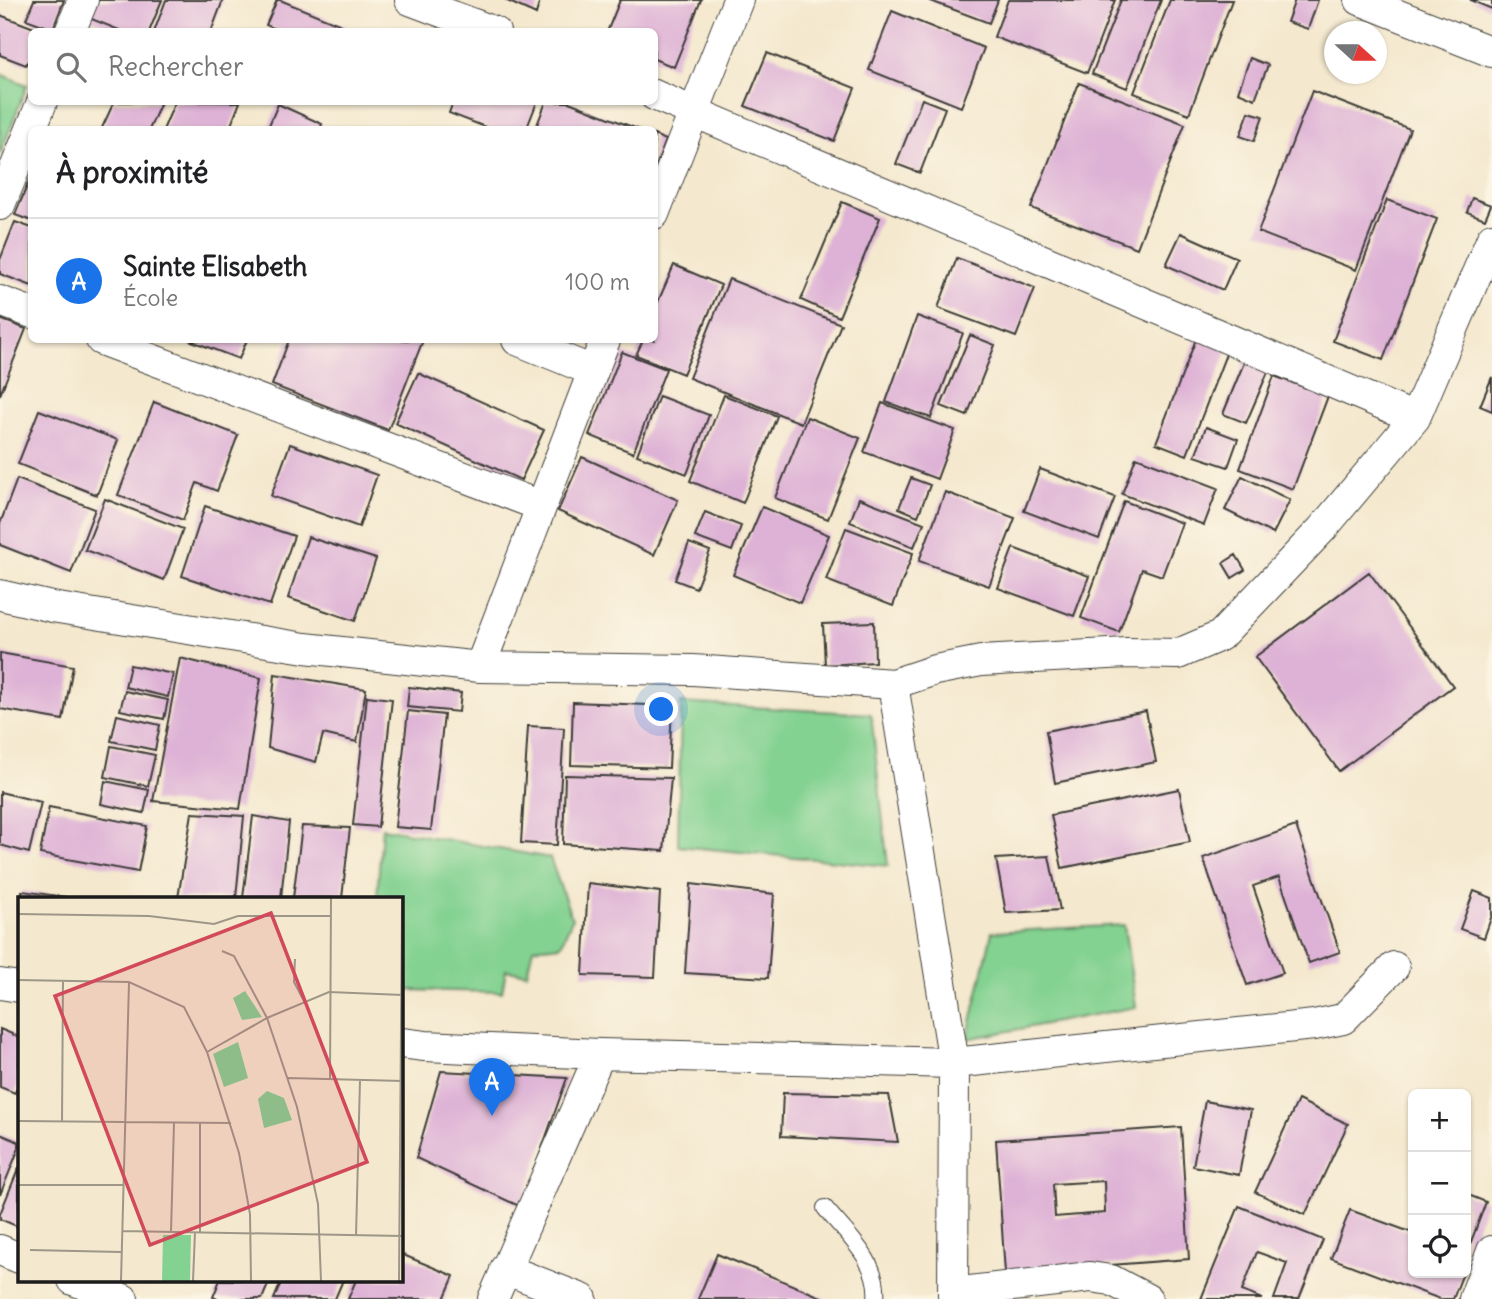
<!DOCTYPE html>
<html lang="fr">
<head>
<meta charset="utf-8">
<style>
  body { margin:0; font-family:Delius,sans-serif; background:#f6f6f6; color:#202124 }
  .controls { position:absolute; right:21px; bottom:21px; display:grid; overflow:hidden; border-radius:10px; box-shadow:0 2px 5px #0004 }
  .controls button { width:63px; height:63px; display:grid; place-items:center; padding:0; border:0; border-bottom:2px solid #e0e0e0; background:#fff; color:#202124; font:35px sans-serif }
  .compass { position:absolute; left:1324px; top:21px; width:63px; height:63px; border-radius:50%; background:#fff; box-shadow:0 2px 5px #0004; rotate:111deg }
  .you { position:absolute; left:662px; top:710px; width:24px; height:24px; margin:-18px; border:5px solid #fff; border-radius:50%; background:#1a73e8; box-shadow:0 0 0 10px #1a73e833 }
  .badge { display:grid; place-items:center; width:46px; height:46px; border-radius:50%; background:#1a73e8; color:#fff; font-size:23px; font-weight:700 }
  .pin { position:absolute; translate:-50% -58px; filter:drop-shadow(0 2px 4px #0008) }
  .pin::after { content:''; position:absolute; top:37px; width:24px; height:21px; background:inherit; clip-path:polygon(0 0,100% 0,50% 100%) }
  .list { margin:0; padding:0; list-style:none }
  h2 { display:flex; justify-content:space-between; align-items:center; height:91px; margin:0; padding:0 28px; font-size:30px }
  h2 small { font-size:23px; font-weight:400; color:#757577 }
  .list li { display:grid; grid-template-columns:46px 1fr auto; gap:21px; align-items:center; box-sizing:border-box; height:126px; padding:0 28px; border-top:2px solid #e0e0e0 }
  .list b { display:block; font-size:26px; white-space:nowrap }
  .list p { margin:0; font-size:23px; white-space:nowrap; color:#757577 }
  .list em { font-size:23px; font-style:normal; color:#757577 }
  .icon { flex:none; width:38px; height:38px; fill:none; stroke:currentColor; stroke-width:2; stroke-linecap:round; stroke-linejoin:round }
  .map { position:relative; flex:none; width:1492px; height:1299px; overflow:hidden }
  .search { position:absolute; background:#fff; box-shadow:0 2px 5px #0004; left:28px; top:28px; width:630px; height:77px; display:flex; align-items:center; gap:18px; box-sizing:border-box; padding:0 24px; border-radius:10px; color:#757577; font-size:26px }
  .panel { position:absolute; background:#fff; box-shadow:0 2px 5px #0004; left:28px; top:126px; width:630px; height:217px; border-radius:10px }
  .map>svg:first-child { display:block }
</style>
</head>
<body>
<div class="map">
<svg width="1492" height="1299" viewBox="0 0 1492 1299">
  <rect width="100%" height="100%" fill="#fcf5e5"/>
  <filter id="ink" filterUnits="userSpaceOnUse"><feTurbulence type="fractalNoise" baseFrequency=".0143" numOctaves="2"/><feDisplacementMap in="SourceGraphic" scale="14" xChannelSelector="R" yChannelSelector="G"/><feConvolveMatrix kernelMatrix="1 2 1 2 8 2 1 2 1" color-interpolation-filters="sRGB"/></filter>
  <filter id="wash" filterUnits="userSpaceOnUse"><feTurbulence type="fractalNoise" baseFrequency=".00686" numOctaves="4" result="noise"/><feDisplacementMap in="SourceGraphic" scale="28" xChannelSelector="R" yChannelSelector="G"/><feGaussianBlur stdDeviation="1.57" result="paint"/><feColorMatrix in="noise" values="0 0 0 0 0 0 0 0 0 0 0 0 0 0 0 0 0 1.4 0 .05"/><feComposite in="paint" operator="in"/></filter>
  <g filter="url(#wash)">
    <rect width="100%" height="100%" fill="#f4e8ce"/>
    <path fill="#83d291" stroke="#507756" stroke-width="2" d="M0 74 27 85 0 155Z
      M681 703 871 714 888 866 678 846Z
      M382 828 550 858 572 919 561 945 533 948 527 973 506 970 502 992 401 990V898H377Z
      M1124 925 1136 1007 967 1039 992 932Z"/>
    <g id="blocks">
      <path fill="#deb2d6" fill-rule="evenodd" d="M34 0H64L53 29 26 19Z
        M96 0H162L149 32H124L89 18Z
        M166 0H223L211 32H154Z
        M277 0H280L349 28 348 32H283L266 25Z
        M505 0H540L536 14Z
        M620 0H701L674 67 654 59V32H607Z
        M928 0H998L989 23Z
        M1008 0H1115L1087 73 994 37Z
        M1121 0H1161L1127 88 1092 74Z
        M1170 0H1232L1189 114 1134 93Z
        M1295 0H1318L1308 29 1287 22Z
        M1470 0H1492V9Z
        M892 11 984 48 961 107 869 70Z
        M0 15 42 31 32 32V52L26 65 0 55Z
        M767 53 855 88 834 141 745 106Z
        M1250 58 1268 65 1255 99 1238 92Z
        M1079 83 1185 124 1137 248 1031 208Z
        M1312 91 1410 129 1356 270 1258 232Z
        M922 99 945 108 920 173 896 164Z
        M114 102H161L149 130H101Z
        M175 102H240L229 130H163Z
        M453 102H537L526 130H493L449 113Z
        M546 102H569L640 130H535Z
        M278 104 322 124 320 130H267Z
        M1249 112 1263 116 1254 141 1240 136Z
        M654 135 666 140 655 169H654Z
        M32 174V221L15 215Z
        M1472 198 1491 205 1485 219 1467 212Z
        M1387 200 1437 219 1383 360 1333 341Z
        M842 202 880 218 839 317 801 300Z
        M15 222 32 228V286L0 274V260Z
        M1181 233 1237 258 1223 290 1166 265Z
        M957 258 1035 288 1016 337 938 308Z
        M674 265 721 285 683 374 636 355 643 340H654V311Z
        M729 279 841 324 801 423 689 378Z
        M917 316 963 333 931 418 886 402Z
        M0 319 26 329 0 395Z
        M1198 334 1229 346 1187 455 1156 443Z
        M970 335 995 345 967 416 941 406Z
        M189 340H247L239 359Z
        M289 340H423L388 430 272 385Z
        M622 352 666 369 633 453 589 435Z
        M1247 355 1271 365 1246 423 1223 414Z
        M418 373 544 430 521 480 395 423Z
        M1274 376 1328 396 1293 489 1240 469Z
        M1492 377V411L1480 406Z
        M724 395 777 416 743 503 690 481Z
        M659 396 709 415 687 474 637 455Z
        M154 402 238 435 217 491 197 483 183 520 118 495Z
        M882 403 955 430 937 479 864 452Z
        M39 410 118 440 97 495 18 464Z
        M807 417 860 438 828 519 775 498Z
        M1206 427 1238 439 1228 467 1195 456Z
        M290 444 377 475 359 527 271 496Z
        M582 457 678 500 654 555 558 511Z
        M1136 457 1218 488 1204 525 1122 494Z
        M1040 469 1115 497 1099 539 1024 511Z
        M1242 476 1290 500 1273 534 1225 510Z
        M911 478 930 485 918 516 899 508Z
        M17 479 95 509 71 573 0 545V524Z
        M945 492 1015 518 989 586 919 561Z
        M859 498 924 523 914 547 850 522Z
        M105 499 183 529 164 580 85 550Z
        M1124 501 1182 523 1162 576 1142 569 1119 632 1081 618Z
        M205 506 294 536 270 605 182 576Z
        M762 507 829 535 800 603 733 575Z
        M705 512 741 526 732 551 695 537Z
        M846 528 913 553 893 606 826 580Z
        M308 537 376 559 355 621 288 598Z
        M689 543 710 551 696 588 675 580Z
        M1013 548 1089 576 1074 616 998 588Z
        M1236 555 1245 570 1232 578 1223 563Z
        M1369 572 1453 686 1339 771 1255 657Z
        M874 622 875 662 825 665 823 624Z
        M0 653 73 666 63 720 0 709Z
        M180 658 261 678 240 809 153 801Z
        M130 665 173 674 168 697 125 687Z
        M275 674 366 689 357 742 323 734 316 762 268 748Z
        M409 687 461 693 459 712 407 707Z
        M125 691 168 700 164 719 120 710Z
        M367 696 392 699 378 827 353 825Z
        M573 702 672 706 669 768 571 765Z
        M408 711 444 715 431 830 395 827Z
        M1146 711 1156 762 1055 783 1046 731Z
        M117 715 160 725 155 750 111 741Z
        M528 726 564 728 557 845 521 843Z
        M111 746 155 755 148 786 105 777Z
        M565 775 671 778 664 851 563 844Z
        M105 781 149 790 144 813 101 804Z
        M1179 789 1190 842 1062 868 1051 815Z
        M0 792 41 802 29 853 0 845Z
        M49 807 147 826 138 872 40 854Z
        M192 813 244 816 236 898H178Z
        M253 816 289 822 281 898H243Z
        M302 826 350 828 342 898H293Z
        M1296 826 1340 952 1309 963 1279 877 1253 886 1283 973 1247 985 1203 858Z
        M1049 856 1060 910 1006 913 996 859Z
        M588 883 660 892 655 977 583 975Z
        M691 884 774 894 768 978 685 973Z
        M22 891 66 897V898H21Z
        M1474 891 1492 898V915L1484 938 1460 929Z
        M0 1029 19 1037V1083L15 1093 0 1087Z
        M441 1071 567 1078 521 1207 416 1158Z
        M783 1093 889 1095 898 1142 781 1136Z
        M1298 1100 1348 1124 1305 1215 1255 1192Z
        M1205 1101 1251 1110 1239 1175 1193 1166Z
        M1181 1127 1189 1259 1005 1273 996 1140ZM1104 1181 1105 1213 1055 1217 1053 1184Z
        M0 1134 19 1142V1148L0 1195Z
        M19 1167V1227L0 1219V1214Z
        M1466 1194 1486 1202 1469 1247 1466 1246Z
        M1239 1206 1323 1240 1299 1299H1274L1287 1263 1257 1252 1242 1291 1262 1299H1201Z
        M1350 1210 1413 1233V1273H1463L1453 1299H1440L1331 1258Z
        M401 1254 454 1276 444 1299H348L356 1280H401Z
        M717 1254 826 1299H698Z
        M220 1280H270L262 1299H217L213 1297Z
        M282 1280H343L335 1299H274Z"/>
    </g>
  </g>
  <g filter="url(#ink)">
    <use href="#blocks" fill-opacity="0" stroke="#3c3b37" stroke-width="2"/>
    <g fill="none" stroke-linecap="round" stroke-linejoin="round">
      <defs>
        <path id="service" d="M825 1208C847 1235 880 1262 876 1299"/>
        <path id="minor" d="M410 0 495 32
          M1360 0 1492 52
          M70 32 83 0
          M654 95 1415 418
          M0 205 42 102
          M654 214 738 0
          M0 301 32 313
          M101 340 541 506
          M517 340 593 371
          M0 595 52 607 305 648 480 667 693 670 893 684 935 670 981 661 1127 653 1178 654 1220 636 1322 529 1415 418 1492 238
          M480 667 605 340
          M893 684 954 1063 953 1299
          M0 984 19 987
          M401 1043 425 1046 600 1054 954 1063 1314 1025 1343 1019 1394 967
          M0 1250 19 1258
          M505 1269 582 1299
          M73 1280 123 1299
          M953 1293 1090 1277 1111 1280 1147 1299
          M493 1299 600 1054
          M1474 1299 1492 1251"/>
      </defs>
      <use href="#service" stroke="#3c3b37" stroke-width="18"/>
      <use href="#minor" stroke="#3c3b37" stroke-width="32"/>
      <use href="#service" stroke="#fff" stroke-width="16"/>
      <use href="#minor" stroke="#fff" stroke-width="30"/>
    </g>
  </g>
  <g transform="translate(18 897)">
    <rect width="385" height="385" fill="#f4e8ce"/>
    <path d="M227 94 244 120 224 123 215 101ZM220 145 230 181 206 190 195 157ZM249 194 266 201 274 223 246 231 240 202ZM145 338H173L172 384H144Z" fill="#83d291"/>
    <path fill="none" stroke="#9e9687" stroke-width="2" d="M0 17 131 19 196 27 220 19H312M204 54 216 59 249 121 279 210 300 307 303 384M277 62 276 85 287 106M0 83 111 85 166 110 189 155 221 256 232 317 233 384M189 155 249 121 311 95 385 98M270 181 385 184M312 183 313 1M0 224 213 226M44 225 45 83M182 226V336M0 288H106M104 334 385 339M153 335 156 226M338 339 342 183M12 353 103 355M103 384 111 85M175 384 177 335M381 384 384 1"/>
    <path fill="#d1495b" fill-opacity="0.15" stroke="#d1495b" stroke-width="3.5" d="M253 16 349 265 132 348 37 99Z"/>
    <rect width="385" height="385" fill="none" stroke="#1c1c1c" stroke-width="3.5"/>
  </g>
</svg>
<div class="controls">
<button>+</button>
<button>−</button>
<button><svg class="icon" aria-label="locate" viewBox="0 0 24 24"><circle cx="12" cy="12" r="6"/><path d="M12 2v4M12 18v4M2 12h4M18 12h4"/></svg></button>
</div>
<svg class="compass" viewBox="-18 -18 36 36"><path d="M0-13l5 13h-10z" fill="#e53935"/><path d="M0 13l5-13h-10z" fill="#757577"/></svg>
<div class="you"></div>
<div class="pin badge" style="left:492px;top:1116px">A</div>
<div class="search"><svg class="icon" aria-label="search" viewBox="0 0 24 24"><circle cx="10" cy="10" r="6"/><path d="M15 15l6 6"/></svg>Rechercher</div>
<section class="panel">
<h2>À proximité<small></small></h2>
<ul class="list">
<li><span class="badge">A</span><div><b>Sainte Elisabeth</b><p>École</p></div><em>100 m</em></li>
</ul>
</section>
</div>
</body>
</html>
